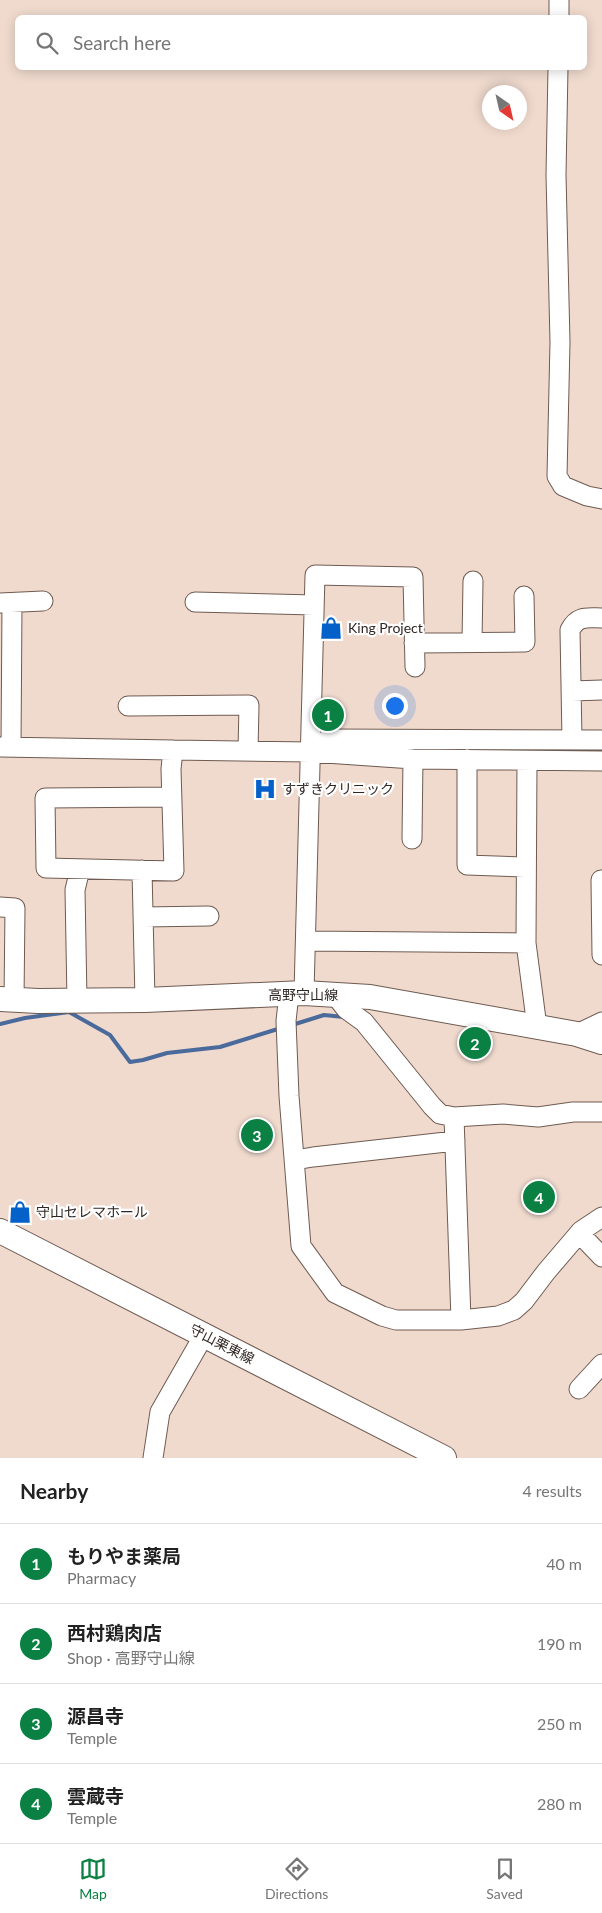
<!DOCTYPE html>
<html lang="en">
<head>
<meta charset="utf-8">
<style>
  body { margin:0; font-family:Lato,"Noto Sans JP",sans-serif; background:#f2f2f2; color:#222 }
  .compass { position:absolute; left:482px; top:85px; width:45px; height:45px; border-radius:50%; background:#fff; box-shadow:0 2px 12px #0003; rotate:146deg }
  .you { position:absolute; left:394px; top:705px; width:18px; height:18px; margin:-12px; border:4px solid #fff; border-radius:50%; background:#1a73e8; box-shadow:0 0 0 8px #1a73e833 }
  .badge { display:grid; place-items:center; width:32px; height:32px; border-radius:50%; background:#0b8043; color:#fff; font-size:16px; font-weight:700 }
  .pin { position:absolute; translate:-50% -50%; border:2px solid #fff; box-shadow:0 1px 5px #0006 }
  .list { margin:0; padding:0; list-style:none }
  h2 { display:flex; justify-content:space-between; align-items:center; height:65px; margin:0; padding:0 20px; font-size:21px }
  h2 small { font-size:16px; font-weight:400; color:#767676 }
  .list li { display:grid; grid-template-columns:32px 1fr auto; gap:15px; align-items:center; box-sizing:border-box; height:80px; padding:0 20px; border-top:1px solid #e0e0e0 }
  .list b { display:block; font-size:19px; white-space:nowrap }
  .list p { margin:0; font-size:16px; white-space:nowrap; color:#767676 }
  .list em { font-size:16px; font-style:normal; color:#767676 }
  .icon { flex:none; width:28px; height:28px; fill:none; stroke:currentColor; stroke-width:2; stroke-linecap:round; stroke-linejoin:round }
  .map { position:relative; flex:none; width:602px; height:1458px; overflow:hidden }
  .search { position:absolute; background:#fff; box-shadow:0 2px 12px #0003; left:15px; right:15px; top:15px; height:55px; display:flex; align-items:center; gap:12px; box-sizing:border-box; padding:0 18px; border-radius:8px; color:#767676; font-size:19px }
  .sheet { height:385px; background:#fff }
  nav { display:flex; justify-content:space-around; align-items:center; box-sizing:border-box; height:70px; border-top:1px solid #e0e0e0; background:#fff; font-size:14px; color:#767676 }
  nav a { display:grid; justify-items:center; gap:2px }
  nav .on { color:#0b8043 }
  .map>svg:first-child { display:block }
</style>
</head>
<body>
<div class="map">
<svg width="602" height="1458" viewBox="0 0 602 1458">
  <rect width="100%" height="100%" fill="#f0dace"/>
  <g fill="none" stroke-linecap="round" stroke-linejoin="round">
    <path stroke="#496a9b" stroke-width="4" d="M0 1024 25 1018 69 1012 110 1035 130 1062 143 1060 167 1053 220 1047 281 1028
      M292 1025 324 1015 344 1017"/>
    <defs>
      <path id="minor" d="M559 18V0
        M558 68 556 175 560 342 557 476 563 486 587 496 602 499
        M195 602 314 605
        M0 603 43 601
        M472 642 473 581
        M414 643 525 642 524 596
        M572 691 602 690
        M128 706 249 705 248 751
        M572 740 570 630C578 615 587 618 602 618
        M0 747 173 750
        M11 747 12 603
        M311 752 328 739 602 740
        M467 759V865L526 867
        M527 761 526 943 537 1027
        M172 797 45 798 46 868 174 871 171 769 173 750 311 752 413 759 602 761
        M412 839 413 759
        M142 870 145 1000
        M601 880 602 955
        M0 907 15 908 14 1000
        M143 917 209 916
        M306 941 526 943
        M304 993 315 575 413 577 415 667
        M289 994 286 1021 289 1096 301 1246 335 1293 382 1316 396 1320H461L498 1316 514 1310 524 1301 546 1272 581 1231 602 1217
        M335 995 346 1009 364 1022 432 1106 440 1114 454 1117 503 1114 538 1117 573 1112H602
        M77 1000 75 890 80 869
        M577 1034 602 1022
        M454 1117 461 1320
        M295 1160 313 1157 455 1141
        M579 1233 602 1257
        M579 1389 602 1364
        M153 1458 160 1412 204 1335"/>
      <path id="major" d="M0 999 38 1001 145 1000 304 993 370 997 577 1034 602 1042
        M0 1231 444 1458"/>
    </defs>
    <use href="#minor" stroke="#6e5b51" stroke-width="21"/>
    <use href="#major" stroke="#6e5b51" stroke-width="26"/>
    <use href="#minor" stroke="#fff" stroke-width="19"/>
    <use href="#major" stroke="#fff" stroke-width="24"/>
  </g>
  <defs>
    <symbol id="shop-bare" viewBox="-9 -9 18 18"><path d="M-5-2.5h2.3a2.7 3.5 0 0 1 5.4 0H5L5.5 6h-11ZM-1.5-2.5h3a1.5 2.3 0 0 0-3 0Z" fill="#0461ca" stroke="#fff" stroke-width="2.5" paint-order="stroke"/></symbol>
    <symbol id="hospital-bare" viewBox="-9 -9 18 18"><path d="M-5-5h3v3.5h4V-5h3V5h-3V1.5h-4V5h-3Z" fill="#0461ca" stroke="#fff" stroke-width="2.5" paint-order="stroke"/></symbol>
  </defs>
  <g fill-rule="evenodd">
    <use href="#shop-bare" x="315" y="612" width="32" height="32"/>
    <use href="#hospital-bare" x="249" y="773" width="32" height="32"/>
    <use href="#shop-bare" x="4" y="1196" width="32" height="32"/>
  </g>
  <g text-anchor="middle" stroke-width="4.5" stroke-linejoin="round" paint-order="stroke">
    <g font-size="14" fill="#302723" stroke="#fff" text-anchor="start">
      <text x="348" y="633">King Project</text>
      <text x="282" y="794">すずきクリニック</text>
      <text x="36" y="1217">守山セレマホール</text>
    </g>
    <g font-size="14" fill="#302723" stroke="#fff">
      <text x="303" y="1000">高野守山線</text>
      <text transform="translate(222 1344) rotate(27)" y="5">守山栗東線</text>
    </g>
  </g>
</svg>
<svg class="compass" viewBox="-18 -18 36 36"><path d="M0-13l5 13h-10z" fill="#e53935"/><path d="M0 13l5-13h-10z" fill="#767676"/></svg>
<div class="you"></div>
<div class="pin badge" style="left:328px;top:715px">1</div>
<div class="pin badge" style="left:475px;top:1043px">2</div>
<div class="pin badge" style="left:257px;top:1135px">3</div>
<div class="pin badge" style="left:539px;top:1197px">4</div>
<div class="search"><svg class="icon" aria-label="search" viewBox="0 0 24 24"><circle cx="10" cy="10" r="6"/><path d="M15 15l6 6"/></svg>Search here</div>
</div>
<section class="sheet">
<h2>Nearby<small>4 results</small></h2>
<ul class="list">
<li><span class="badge">1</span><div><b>もりやま薬局</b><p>Pharmacy</p></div><em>40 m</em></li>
<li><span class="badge">2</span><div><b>西村鶏肉店</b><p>Shop · 高野守山線</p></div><em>190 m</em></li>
<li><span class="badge">3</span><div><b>源昌寺</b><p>Temple</p></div><em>250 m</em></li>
<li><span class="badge">4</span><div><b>雲蔵寺</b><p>Temple</p></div><em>280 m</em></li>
</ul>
</section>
<nav>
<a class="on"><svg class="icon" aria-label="map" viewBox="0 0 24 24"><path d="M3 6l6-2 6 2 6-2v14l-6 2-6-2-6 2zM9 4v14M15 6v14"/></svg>Map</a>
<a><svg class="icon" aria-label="directions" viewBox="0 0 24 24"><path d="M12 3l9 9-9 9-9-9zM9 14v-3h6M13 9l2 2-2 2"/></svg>Directions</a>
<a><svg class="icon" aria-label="saved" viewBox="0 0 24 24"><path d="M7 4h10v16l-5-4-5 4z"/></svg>Saved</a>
</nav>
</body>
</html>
